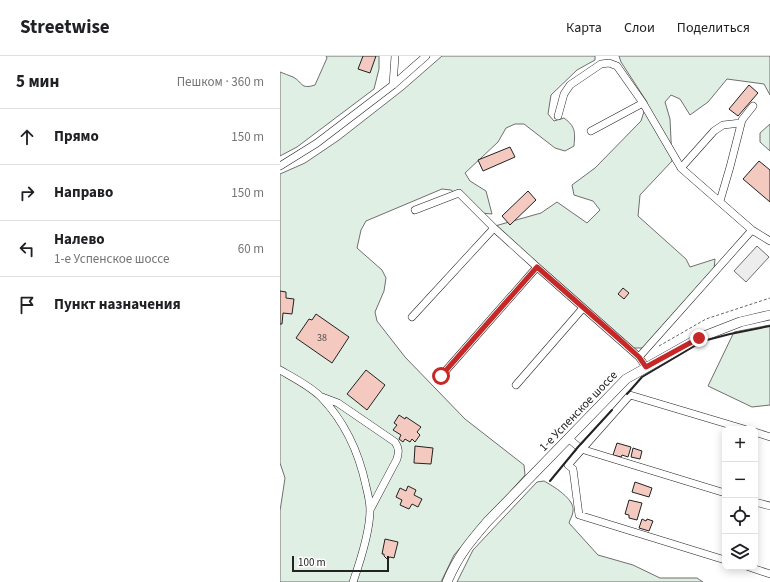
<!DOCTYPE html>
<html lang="ru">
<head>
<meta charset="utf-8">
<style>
  body { margin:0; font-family:"Source Sans 3",sans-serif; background:#f2f2f2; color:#202124 }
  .controls { position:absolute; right:12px; bottom:12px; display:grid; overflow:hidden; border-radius:8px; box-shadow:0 2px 10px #0003 }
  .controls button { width:36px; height:36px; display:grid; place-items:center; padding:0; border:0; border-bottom:1px solid #e0e0e0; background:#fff; color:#202124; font:20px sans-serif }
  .scale { position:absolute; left:12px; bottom:10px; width:97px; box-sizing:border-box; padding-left:4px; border:2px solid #222; border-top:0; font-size:11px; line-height:14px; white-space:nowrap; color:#222; -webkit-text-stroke:3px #fff; paint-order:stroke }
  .stop { position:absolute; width:12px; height:12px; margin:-9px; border:3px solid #c62828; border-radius:50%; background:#fff }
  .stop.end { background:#c62828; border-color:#fff; box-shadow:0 1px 4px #0008 }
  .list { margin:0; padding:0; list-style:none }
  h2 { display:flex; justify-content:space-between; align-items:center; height:52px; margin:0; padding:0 16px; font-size:17px }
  h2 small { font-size:13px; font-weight:400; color:#757577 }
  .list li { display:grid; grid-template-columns:26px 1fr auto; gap:12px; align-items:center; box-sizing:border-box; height:56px; padding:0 16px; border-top:1px solid #e0e0e0 }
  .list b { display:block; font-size:15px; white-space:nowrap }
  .list p { margin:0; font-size:13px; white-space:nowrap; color:#757577 }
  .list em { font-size:13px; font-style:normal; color:#757577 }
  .icon { flex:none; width:22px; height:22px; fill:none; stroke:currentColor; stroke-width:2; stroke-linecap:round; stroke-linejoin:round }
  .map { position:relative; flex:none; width:490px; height:526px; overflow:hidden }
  header { display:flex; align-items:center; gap:24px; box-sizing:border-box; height:56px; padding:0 20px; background:#fff; border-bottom:1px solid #e0e0e0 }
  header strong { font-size:19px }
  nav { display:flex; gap:22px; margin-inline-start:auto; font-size:14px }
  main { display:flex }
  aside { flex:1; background:#fff }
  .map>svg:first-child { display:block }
</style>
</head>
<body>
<header>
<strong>Streetwise</strong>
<nav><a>Карта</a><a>Слои</a><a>Поделиться</a></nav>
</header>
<main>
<aside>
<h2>5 мин<small>Пешком · 360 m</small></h2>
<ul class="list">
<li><svg class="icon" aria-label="ahead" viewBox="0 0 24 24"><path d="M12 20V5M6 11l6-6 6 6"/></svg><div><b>Прямо</b></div><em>150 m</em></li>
<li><svg class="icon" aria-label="right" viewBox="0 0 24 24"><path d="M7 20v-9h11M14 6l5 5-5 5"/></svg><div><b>Направо</b></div><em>150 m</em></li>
<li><svg class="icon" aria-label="left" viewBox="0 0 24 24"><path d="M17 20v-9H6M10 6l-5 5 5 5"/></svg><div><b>Налево</b><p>1-е Успенское шоссе</p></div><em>60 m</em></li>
<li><svg class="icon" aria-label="arrive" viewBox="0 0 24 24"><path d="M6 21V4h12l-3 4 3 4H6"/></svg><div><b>Пункт назначения</b></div></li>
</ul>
</aside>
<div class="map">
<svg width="490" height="526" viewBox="0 0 490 526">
  <rect width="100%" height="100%" fill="#fff"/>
  <path fill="#e0efe3" stroke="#6f6f6f" d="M46 0H99V13L94 33 17 91 0 100V16C4 18 9 19 13 21 23 26 20 34 35 29L47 2Z
    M162 0H315V4L297 14 271 39 268 58 274 65 284 62C296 71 295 76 294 90L285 95 275 92 244 68H235L226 72 218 86 185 117 190 125 206 135 212 158 201 157 171 134 162 133 86 165 81 174 77 192 102 214 106 222 104 235 95 256 97 265 125 301 185 363 244 409 245 419 174 499 161 526H0V455L5 422 0 407V118L25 107 59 84 123 34Z
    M339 0H490V39L484 28 447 23 428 46 410 59 400 43 391 39 385 46 390 63 392 105 360 139 358 160 406 203 410 211 435 203 434 214 367 292H353L215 170 261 157 277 146 307 167 320 154 313 145 294 139 292 129 315 112 361 65 367 46 341 6Z
    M490 68V95L480 86V77Z
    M490 269V349L472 351 428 330 454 276Z
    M264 425C273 430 295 443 293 455 293 459 290 463 289 467L318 499 353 509 380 522H417L423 526H177L193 494 257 426Z"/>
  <path fill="#ededed" stroke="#6f6f6f" d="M477 190 489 201 466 226 454 215Z"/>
  <path fill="#f3c9c0" stroke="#222" d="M83 0H96L90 17 78 13Z
    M469 29 478 37 458 60 449 53Z
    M230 91 235 101 203 115 198 104Z
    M479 105 490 114V146L463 123Z
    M248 135 256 144 230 169 222 160Z
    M343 232 349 237 344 243 338 238Z
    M0 235 6 236V242L14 243 12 258 3 257 2 268H0Z
    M36 258 69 281 52 307 16 282 29 263 32 264Z
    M86 314 105 329 87 354 67 338Z
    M119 359 125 363 126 361 141 371 137 376 140 379 135 386 132 383 130 386 125 383 123 386 119 383 121 379 113 374 117 369 114 367Z
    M337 387 351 391 348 401 342 399 341 401 333 399Z
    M135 390 153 392 151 408 134 407Z
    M353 392 362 395 360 403 351 401Z
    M355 426 372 432 369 441 352 436Z
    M128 430 136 434 134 439 142 443 138 451 132 448 129 453 120 449 122 444 116 441 120 432 126 435Z
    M349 444 362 447 357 464 349 462V459L345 458Z
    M362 463 366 465 367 463 373 465 369 475 359 472Z
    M105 483 118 486 114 502 110 501 107 503 104 500V498H102Z"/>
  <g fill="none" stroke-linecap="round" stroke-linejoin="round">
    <defs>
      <path id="minor" d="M113 29 115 0
        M278 60 284 38 290 29 321 8 329 7 337 10 363 47 401 112 472 174 490 185
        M311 75 363 47
        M0 110 37 87 113 29 146 0
        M401 112 434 75 443 69 461 67
        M440 145 450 111 462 64 473 50
        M135 154 179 137 214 172 257 211 359 301
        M132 261 214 172
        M366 311 359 301 472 174
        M0 314C14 322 30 330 41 341 65 366 79 397 86 430 88 438 90 447 90 454 90 475 80 506 73 526
        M161 320 257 211
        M236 329 303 252
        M42 341 58 347 115 386C119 392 119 396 117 403L90 454
        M475 376 490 381
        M288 382 301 393 445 437
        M475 446 490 450
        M445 504 299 459 293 413 288 409 350 339 464 373
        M469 511 490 518"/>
      <path id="major" d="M167 526C178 500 189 487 207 466L346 323 419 282 460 266 490 259"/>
    </defs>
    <use href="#minor" stroke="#222" stroke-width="8"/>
    <use href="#major" stroke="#222" stroke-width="10"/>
    <path stroke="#646464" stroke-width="1" stroke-dasharray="3 2" stroke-linecap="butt" d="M379 290 426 263 490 242"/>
    <use href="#minor" stroke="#fff" stroke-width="7"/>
    <use href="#major" stroke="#fff" stroke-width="9"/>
    <path stroke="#222" stroke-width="2" d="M347 338 362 321 423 285 450 278 490 270
      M270 425 298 391 332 354"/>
  </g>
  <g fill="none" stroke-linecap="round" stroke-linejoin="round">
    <path stroke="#c62828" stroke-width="5" d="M161 320 257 211 338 282 359 301 366 311 419 282"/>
  </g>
  <g text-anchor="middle" stroke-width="3" stroke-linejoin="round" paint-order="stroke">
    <g font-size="10" fill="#564c4a">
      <text x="42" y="285">38</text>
    </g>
    <g font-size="12" fill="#222" stroke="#fff">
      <text transform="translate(298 355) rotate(-46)" y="4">1-е Успенское шоссе</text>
    </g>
  </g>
</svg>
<div class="controls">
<button>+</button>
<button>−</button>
<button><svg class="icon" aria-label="locate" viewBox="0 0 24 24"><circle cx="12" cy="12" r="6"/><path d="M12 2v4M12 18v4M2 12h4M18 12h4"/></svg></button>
<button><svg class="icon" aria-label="layers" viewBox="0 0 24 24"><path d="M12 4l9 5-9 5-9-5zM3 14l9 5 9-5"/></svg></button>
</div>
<div class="scale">100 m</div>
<div class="stop" style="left:161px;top:320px"></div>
<div class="stop end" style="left:419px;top:282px"></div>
</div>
</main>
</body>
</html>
